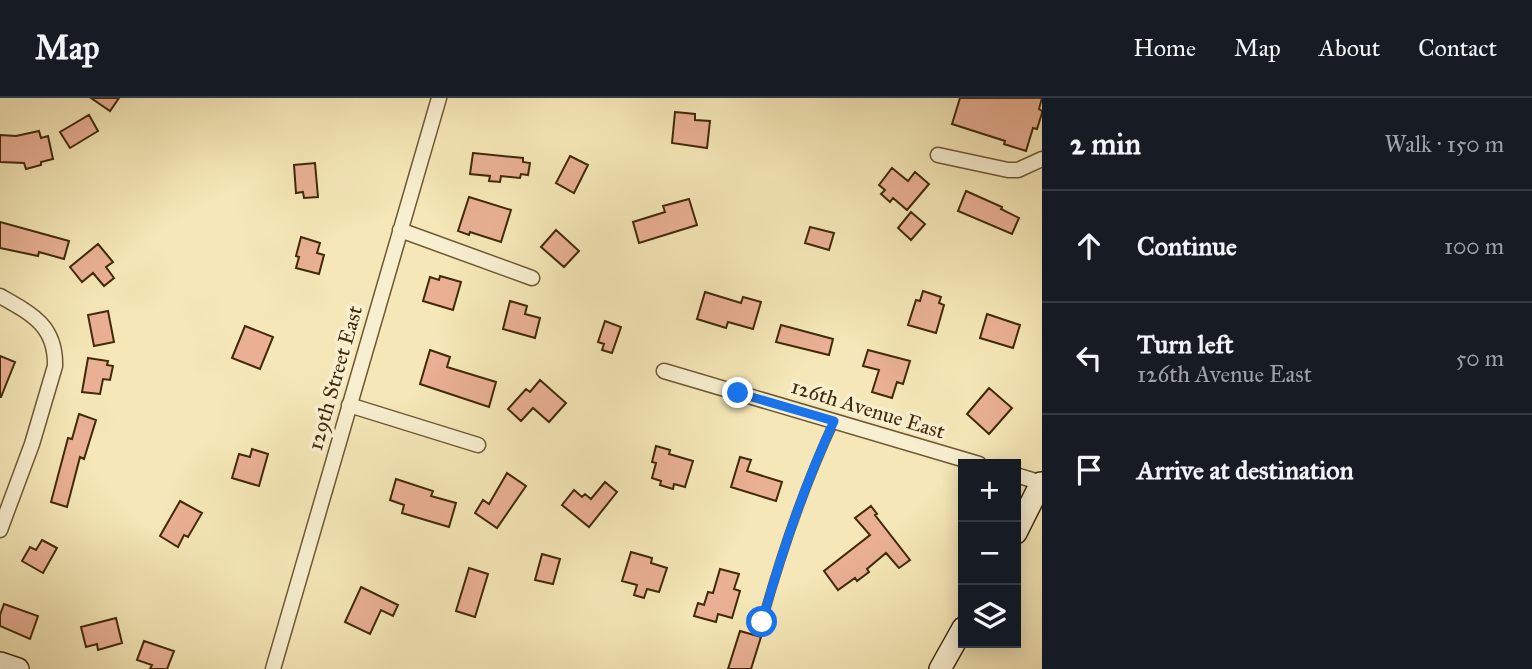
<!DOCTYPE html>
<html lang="en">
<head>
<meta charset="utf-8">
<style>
  body { margin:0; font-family:"IM FELL Great Primer",serif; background:#242831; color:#f1f3f6 }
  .controls { position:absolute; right:21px; bottom:21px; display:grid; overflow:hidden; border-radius:0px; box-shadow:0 4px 18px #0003 }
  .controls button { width:63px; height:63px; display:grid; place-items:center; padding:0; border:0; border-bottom:2px solid #363941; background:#171b24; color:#f1f3f6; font:35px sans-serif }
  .stop { position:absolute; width:21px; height:21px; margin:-16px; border:5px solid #1a73e8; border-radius:50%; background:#fff }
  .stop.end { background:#1a73e8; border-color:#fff; box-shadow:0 2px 7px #0008 }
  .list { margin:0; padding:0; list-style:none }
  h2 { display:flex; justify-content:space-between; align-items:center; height:91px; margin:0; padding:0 28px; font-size:30px }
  h2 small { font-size:23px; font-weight:400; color:#9ea1a6 }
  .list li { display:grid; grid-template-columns:46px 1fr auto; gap:21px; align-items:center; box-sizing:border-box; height:112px; padding:0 28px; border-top:2px solid #363941 }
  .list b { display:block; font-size:26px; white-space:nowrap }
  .list p { margin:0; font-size:23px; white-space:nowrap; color:#9ea1a6 }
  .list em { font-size:23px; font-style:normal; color:#9ea1a6 }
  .icon { flex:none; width:38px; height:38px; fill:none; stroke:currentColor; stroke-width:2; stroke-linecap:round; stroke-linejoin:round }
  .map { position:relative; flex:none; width:1042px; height:571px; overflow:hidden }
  header { display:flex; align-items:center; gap:42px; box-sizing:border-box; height:98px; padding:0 35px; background:#171b24; border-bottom:2px solid #363941 }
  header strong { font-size:33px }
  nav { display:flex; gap:38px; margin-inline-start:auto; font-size:24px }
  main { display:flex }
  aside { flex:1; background:#171b24 }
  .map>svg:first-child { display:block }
</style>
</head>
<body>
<header>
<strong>Map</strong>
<nav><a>Home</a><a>Map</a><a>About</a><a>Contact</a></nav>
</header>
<main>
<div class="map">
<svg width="1042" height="571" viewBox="0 0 1042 571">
  <rect width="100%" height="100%" fill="#f5e7b7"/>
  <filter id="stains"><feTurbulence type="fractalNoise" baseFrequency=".00286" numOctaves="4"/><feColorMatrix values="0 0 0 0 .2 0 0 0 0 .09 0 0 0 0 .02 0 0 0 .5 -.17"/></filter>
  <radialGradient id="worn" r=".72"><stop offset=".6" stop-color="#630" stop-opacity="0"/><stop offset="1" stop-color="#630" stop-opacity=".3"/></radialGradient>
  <path fill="#e9b094" stroke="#412909" stroke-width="2" d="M91 0H119L110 13Z
    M960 0H1042L1039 11 1042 13V15L1037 31 1033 30 1026 53 1004 46 1005 43 952 26Z
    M675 14 695 16V22L710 23 707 50 672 45Z
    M89 17 98 33 70 50 60 34Z
    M39 33 41 40 48 38 53 61 41 64V67L26 71 24 65 0 64V37L16 38Z
    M473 55 523 60V64L530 65 528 77 521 76 520 80 501 78 500 84 489 83 490 78 470 76Z
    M570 58 588 67 574 95 556 85Z
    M315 65 318 99 304 100 303 94 296 95 294 67Z
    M892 70 908 83 915 74 929 86 907 112 893 100 890 104 881 96 885 92 879 87Z
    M966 93 1002 109 1001 111 1019 120 1012 136 958 113Z
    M469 99 511 112 501 144 470 134 469 137 458 133Z
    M689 101 697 127 639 145 633 124 665 114 663 108Z
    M911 114 925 126 911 142 898 130Z
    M0 124 69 143 64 161 39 154 38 158 0 150Z
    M810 129 834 135 829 152 805 145Z
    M556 132 579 153 564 169 541 149Z
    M301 139 320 145 317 155 324 157 319 176 296 170 299 159 296 158Z
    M98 146 113 164 106 169 114 180 104 188 93 175 82 184 70 169Z
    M440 178 461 184 453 212 423 203 430 179 439 182Z
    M923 193 941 199 939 205 944 207 936 235 908 227 916 202 920 203Z
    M705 194 741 205 743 199 761 204 753 231 728 224 726 230 697 221Z
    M510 203 527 208 525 216 540 220 535 240 503 231Z
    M108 213 114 244 94 248 88 217Z
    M987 216 1020 227 1013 250 980 240Z
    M605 223 621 229 612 255 602 252 604 246 598 244Z
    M781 227 833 241 829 257 776 244Z
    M245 228 273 239 260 271 232 260Z
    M430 252 450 259 447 269 496 284 489 309 420 286Z
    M868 252 910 263 903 286 897 284 892 300 872 294 879 272 863 268Z
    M0 258 15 264 1 299H0Z
    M88 260 108 263 107 267 113 268 110 282 103 281 100 296 82 294Z
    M540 282 566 305 549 324 533 310 521 323 508 311 526 291 530 294Z
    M989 290 1012 310 989 336 967 316Z
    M79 316 96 322 84 361 80 359 67 409 51 404 68 340 72 341Z
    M656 348 670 352 669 356 693 363 685 389 674 386 673 391 660 387 661 383 652 380 656 365 652 364Z
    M252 351 268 356 259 388 232 380 239 356 250 359Z
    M740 359 751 362 747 373 782 384 776 403 731 389Z
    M507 375 526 388 497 430 475 415 483 402 489 406Z
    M396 381 433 393 431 398 456 405 449 429 402 415 404 407 390 402Z
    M605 384 617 394 589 429 562 407 574 392 582 399 585 396 591 401Z
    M180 403 202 415 188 439 184 437 178 449 160 438Z
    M871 408 877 416 875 417 910 462 899 470 886 455 867 471 869 474 857 483 855 480 838 492 824 473 870 437 855 420Z
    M42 442 57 450 43 475 22 463 30 449 36 452Z
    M631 454 652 460 651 465 667 470 659 494 647 491 644 500 634 497 637 487 622 483Z
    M542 456 560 461 553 486 535 482Z
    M469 470 488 476 475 519 456 513Z
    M720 471 739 476 734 491 740 493 732 520 718 516 716 524 694 518 698 505 704 507 708 494 713 495Z
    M361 489 398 507 393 518 381 512 370 536 345 524Z
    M4 506 38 518 30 541 0 528V517Z
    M116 520 122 545 98 552 97 546 86 549 81 529Z
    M740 533 761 539 751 571H728Z
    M144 543 174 553 167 571H150L152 567 137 562Z"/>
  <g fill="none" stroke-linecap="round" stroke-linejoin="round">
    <defs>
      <path id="lane" d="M762 524C781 456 804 388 834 324"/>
      <path id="street" d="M938 57 1008 72H1018L1042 61
        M400 132 532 180
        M0 198C32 216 56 228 55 268L32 346 0 432
        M664 273 979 366
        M349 307 478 347
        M1016 377 1042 385
        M273 571 439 0"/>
      <path id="secondary" d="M1016 435 1041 385
        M0 565 18 571
        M940 571 963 530"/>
    </defs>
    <use href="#lane" stroke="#6e5834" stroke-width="10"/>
    <use href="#street" stroke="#6e5834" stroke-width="17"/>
    <use href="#secondary" stroke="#412909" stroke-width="24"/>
    <use href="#lane" stroke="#f8efd0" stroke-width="7"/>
    <use href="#street" stroke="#f8efd0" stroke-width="14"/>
    <use href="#secondary" stroke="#f8efd0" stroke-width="21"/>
  </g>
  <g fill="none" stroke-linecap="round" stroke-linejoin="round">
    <path stroke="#1a73e8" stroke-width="9" d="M738 295 834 323C804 388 781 456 762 524"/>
  </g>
  <g text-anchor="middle" stroke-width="7" stroke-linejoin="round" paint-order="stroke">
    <g font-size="21" fill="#412909" stroke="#f8efd0">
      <text transform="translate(335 280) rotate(-74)" y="7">129th Street East</text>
      <text transform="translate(868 311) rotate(17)" y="7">126th Avenue East</text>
    </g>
  </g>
  <rect width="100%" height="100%" filter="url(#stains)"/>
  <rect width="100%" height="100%" fill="url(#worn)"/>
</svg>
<div class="controls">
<button>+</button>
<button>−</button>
<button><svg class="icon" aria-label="layers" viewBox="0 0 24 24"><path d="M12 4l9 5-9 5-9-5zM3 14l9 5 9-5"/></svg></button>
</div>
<div class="stop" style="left:762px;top:524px"></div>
<div class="stop end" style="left:738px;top:295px"></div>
</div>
<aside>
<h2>2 min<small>Walk · 150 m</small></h2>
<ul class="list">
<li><svg class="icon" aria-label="ahead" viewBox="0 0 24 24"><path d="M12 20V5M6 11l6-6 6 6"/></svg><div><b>Continue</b></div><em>100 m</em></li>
<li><svg class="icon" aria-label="left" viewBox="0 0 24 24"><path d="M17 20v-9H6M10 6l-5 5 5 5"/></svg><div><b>Turn left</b><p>126th Avenue East</p></div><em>50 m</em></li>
<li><svg class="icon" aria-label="arrive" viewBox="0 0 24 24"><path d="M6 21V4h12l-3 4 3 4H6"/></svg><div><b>Arrive at destination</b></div></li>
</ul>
</aside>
</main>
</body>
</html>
